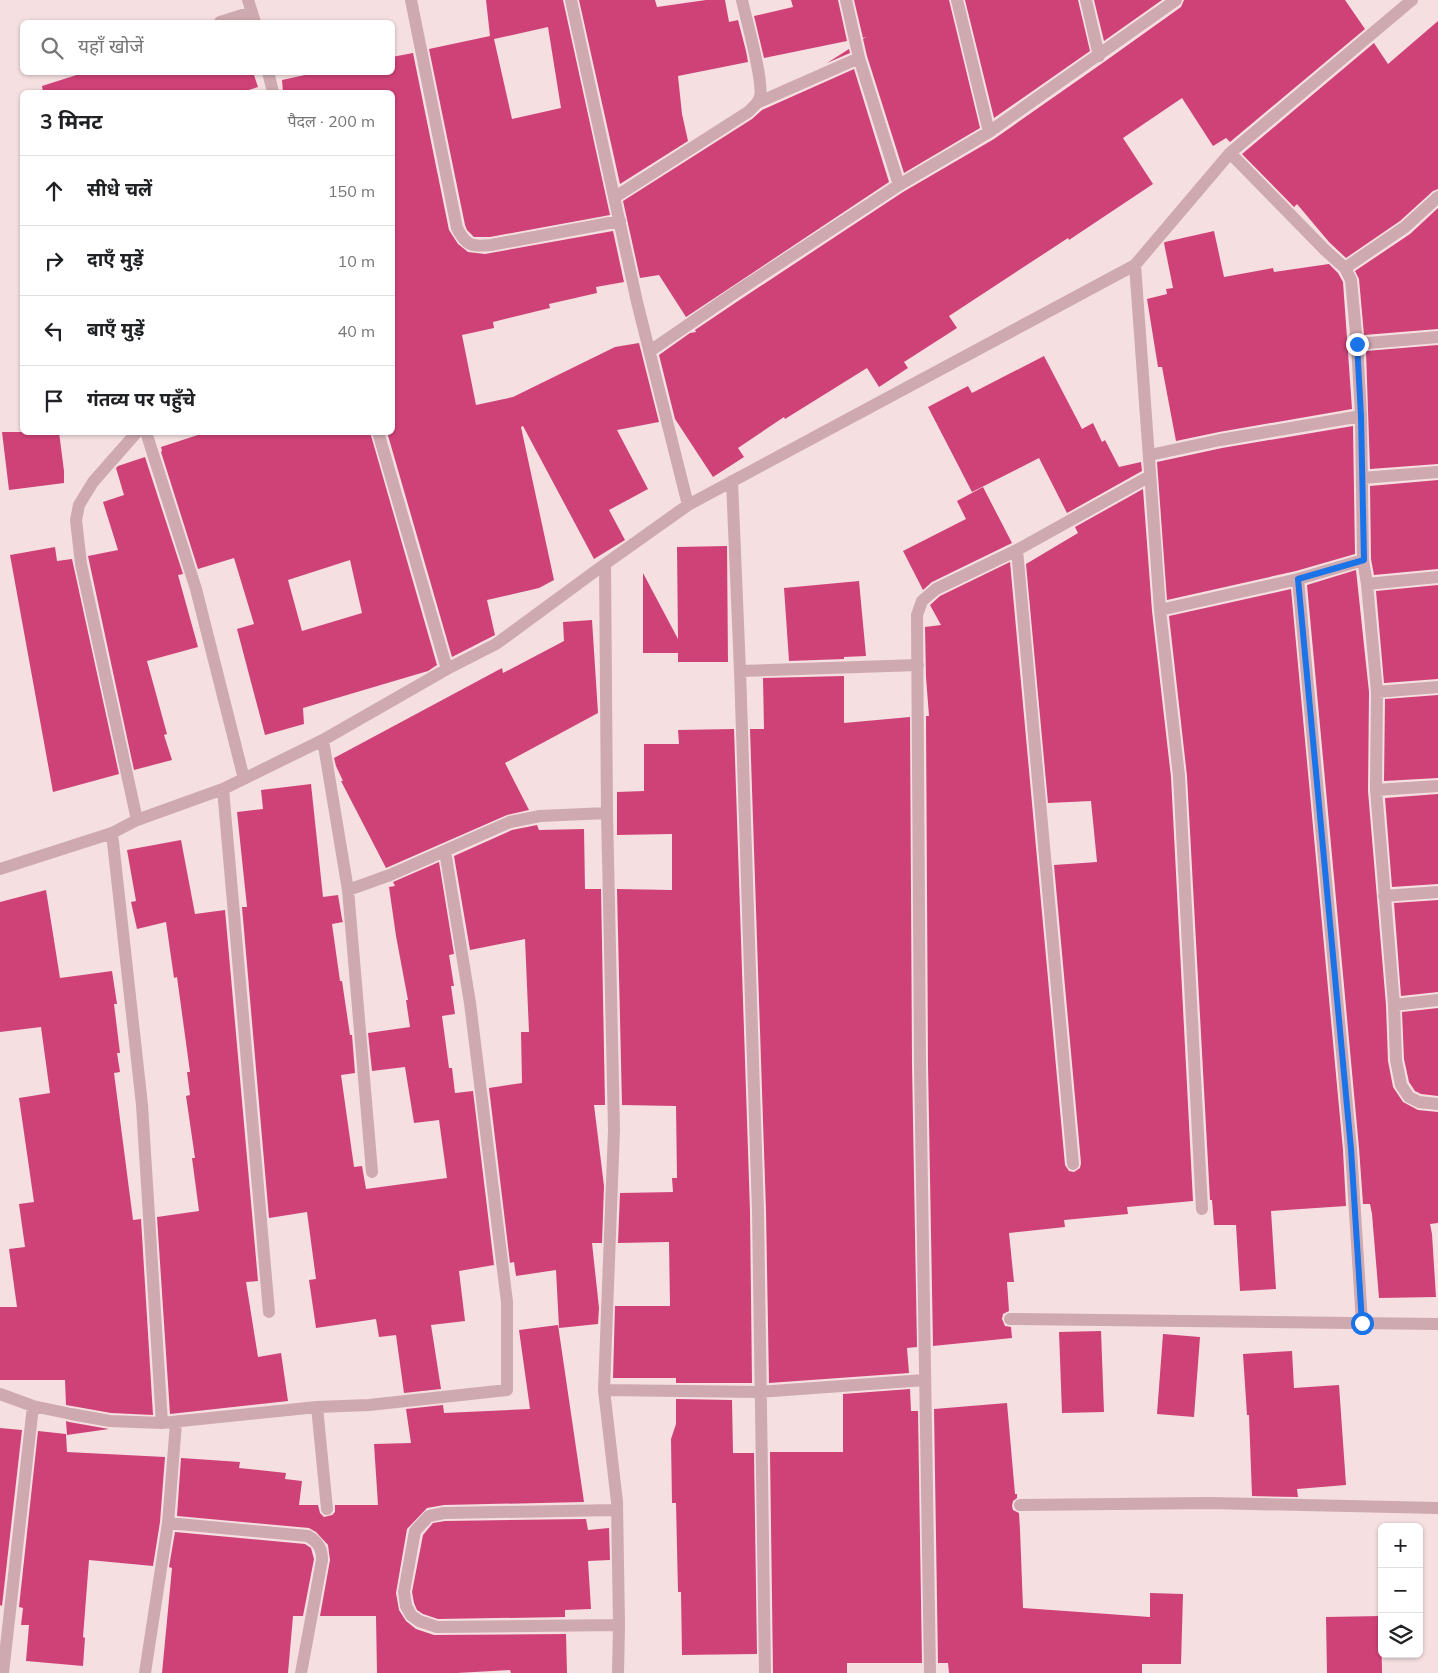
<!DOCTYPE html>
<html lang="hi">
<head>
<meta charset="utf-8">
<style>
  body { margin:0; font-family:Mulish,"Noto Sans Devanagari",sans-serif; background:#f6f6f6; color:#202124 }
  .controls { position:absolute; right:15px; bottom:15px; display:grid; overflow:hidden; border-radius:8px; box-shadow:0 1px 4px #0004 }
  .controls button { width:45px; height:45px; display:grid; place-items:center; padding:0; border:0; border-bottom:1px solid #e0e0e0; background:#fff; color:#202124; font:25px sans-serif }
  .stop { position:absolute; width:15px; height:15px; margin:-11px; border:4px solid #1a73e8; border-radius:50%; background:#fff }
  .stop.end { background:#1a73e8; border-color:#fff; box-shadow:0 1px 5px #0008 }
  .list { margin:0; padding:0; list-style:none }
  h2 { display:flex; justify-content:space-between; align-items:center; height:65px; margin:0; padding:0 20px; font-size:21px }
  h2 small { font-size:16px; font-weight:400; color:#757577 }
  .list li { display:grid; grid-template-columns:32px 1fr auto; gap:15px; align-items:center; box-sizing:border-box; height:70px; padding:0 20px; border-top:1px solid #e0e0e0 }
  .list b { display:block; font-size:19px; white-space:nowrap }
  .list em { font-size:16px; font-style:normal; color:#757577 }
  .icon { flex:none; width:28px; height:28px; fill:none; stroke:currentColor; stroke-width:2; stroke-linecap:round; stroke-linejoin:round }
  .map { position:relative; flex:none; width:1438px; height:1673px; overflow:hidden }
  .search { position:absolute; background:#fff; box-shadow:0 1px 4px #0004; left:20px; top:20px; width:375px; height:55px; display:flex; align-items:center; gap:12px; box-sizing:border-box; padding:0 18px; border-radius:8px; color:#757577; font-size:19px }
  .panel { position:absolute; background:#fff; box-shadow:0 1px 4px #0004; left:20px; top:90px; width:375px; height:345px; border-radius:8px }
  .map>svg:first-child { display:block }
</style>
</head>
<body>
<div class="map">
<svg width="1438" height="1673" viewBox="0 0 1438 1673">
  <rect width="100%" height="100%" fill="#f5dfe1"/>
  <path fill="#cf4278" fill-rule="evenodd" d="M486 0H563L610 215 490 237H474L467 230 465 225 429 49 490 36ZM548 27 561 108 512 119 494 39Z
    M579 0H655L657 7 706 0H725L729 22 738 20 746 51 748 62 678 76 682 114 688 141 620 184Z
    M791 0H838L847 41 764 58 754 16 793 7Z
    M854 0H949L980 128 904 173 867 56 863 39 866 37 863 38Z
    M965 0H1078L1090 51 994 118Z
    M1094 0H1162L1104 41Z
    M1184 0H1345L1365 29 1230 142 1226 138 1213 146 1182 98 1123 138 1153 184 1069 240 1068 238 949 316 957 328 904 362 908 368 879 387 867 368 785 419 784 417 738 448 744 457 713 477 675 419 659 355 690 333 696 332 695 330 741 299 903 192 994 139 1104 62 1181 7Z
    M1438 21V189L1433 191 1400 221 1346 258 1329 242 1297 204 1294 207 1242 154 1374 43 1388 64Z
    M849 49 850 53 827 63Z
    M413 53 449 230 458 244 468 252 485 254 613 231 624 282 596 287 597 293 549 304 550 308 493 322 494 328 462 335 476 405 513 397 615 347 639 343 659 422 617 430 648 489 609 510 625 540 594 559 523 426 521 427 554 580 539 588 487 600 495 635 452 657 387 432H392V92H283L282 80 319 72H392V57Z
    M854 69 889 182 686 317 659 275 640 278 623 201 752 119 762 110Z
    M86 72H253L258 87 242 92H43L42 86Z
    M1438 208V329L1364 335 1359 279 1355 271 1410 234Z
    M1214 231 1224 277 1273 268 1274 272 1329 264 1338 273 1343 282 1352 409 1219 432 1176 441 1162 367H1158L1147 299 1167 294 1166 289 1173 288 1164 243 1165 242Z
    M1438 345V464L1370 469 1366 351Z
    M1044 356 1082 429 1093 423 1102 442 1105 440 1119 467 1141 462 1142 471 1067 513 1039 458 972 492 928 407 968 386 972 393Z
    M1353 426 1355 554 1296 571 1167 600 1157 462 1222 448Z
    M2 432H59L64 471V483L9 490Z
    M207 432H370L437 665 428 671 303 708 304 724 265 735 237 629 254 624 234 558 198 569 161 452 162 451 161 447ZM350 560 362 613 302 631 288 580Z
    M145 457 183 574 178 575 198 647 147 661 167 734 164 735 172 760 134 770 88 556 118 550 103 502 124 495 116 468 118 466Z
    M1438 480V569L1374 575 1371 559 1370 486Z
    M983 487 1012 543 932 582 923 590 903 551 966 519 957 501Z
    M1143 489 1152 611 1171 777 1193 1201 1127 1207 1128 1214 1064 1220 1065 1227 1009 1233 1014 1282H1007L1009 1311 1003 1314 1002 1319 1005 1326 1011 1327 1012 1338 933 1346 928 1064 926 716H929L926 677 925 627 941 625 930 605 940 596 1010 562 1065 1165 1069 1171 1074 1172 1080 1168 1081 1163 1054 865 1097 862 1091 801 1048 803 1026 564 1078 533 1075 527Z
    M727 546 728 662H678V653H643V573L678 639 677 547Z
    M55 547 57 561 72 559 119 774 53 792 10 555Z
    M1356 570 1369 692 1368 791 1386 1005 1388 1061 1393 1087 1403 1102 1418 1110 1438 1112V1223L1430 1224 1432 1234 1436 1297 1379 1298 1372 1214 1370 1204H1363L1359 1148 1307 585Z
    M859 581 866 656 844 657V659L789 661 784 588Z
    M1438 585V679L1384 683 1376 591Z
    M1291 589 1343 1150 1346 1206 1271 1211 1276 1289 1240 1291 1236 1225H1214L1212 1200H1210L1187 776 1169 616Z
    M592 620 598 713 505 763 529 810 507 815 386 868 341 781H343L336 766 334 758 502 668 503 673 564 641 563 622Z
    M844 676V723L910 717 912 1064 917 1347 907 1348 909 1373 769 1383 766 1211 750 729H764L763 678Z
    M1438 695V778L1384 781 1385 699Z
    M734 729 750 1211 752 1383H676V1378H613L615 1306H670L669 1242 618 1243 620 1193 673 1192 672 1178H677L676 1106 622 1105 617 889 672 890V834L617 835V792L644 791V744H679L678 730Z
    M311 784 323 897 338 895 342 919 343 922 332 924 340 981H342L350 1035H352L355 1073 341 1075 354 1167 362 1166 366 1189 447 1178 439 1120 414 1123 405 1067 372 1071 368 1033 410 1027 406 1000H408L396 936 389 887 395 886 393 882 439 862 454 954 449 955 454 986H451L455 1014 442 1016 449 1068H452L455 1093 473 1091 494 1265 459 1271 465 1321 431 1325 441 1389 404 1393 396 1335 379 1337 376 1319 316 1328 309 1280 316 1279 307 1212 269 1218 242 907H247L237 812 263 809 261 790Z
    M1438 794V884L1392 887 1385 798Z
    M537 825 539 830 584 829 585 889H601L605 1105H594L604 1186 602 1243H592L599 1308 598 1324 559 1328 556 1270 516 1276 514 1262 510 1263 489 1088 522 1083 521 1032H529L525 939 470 950 454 856 512 830Z
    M181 840 195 914 225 910 258 1281 246 1282 258 1357 281 1353 288 1401 170 1414 157 1217 199 1211 192 1158H195L186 1096 190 1095 187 1072H190L177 977 174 978 166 922 137 929 131 902 136 901 127 850Z
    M46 890 60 978 112 971 117 1004H114L120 1053H117L120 1072 114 1073 133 1220 141 1219 153 1415 111 1413 66 1405 65 1380H0V1307H17L9 1249 25 1247 19 1204 34 1202 19 1098 50 1093 41 1027 0 1032V902Z
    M1438 900V992L1401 996 1394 903Z
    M1438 1008V1096L1421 1094 1415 1091 1409 1082 1404 1059 1402 1012Z
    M558 1325 584 1502 444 1505 427 1508 407 1529 396 1593 399 1610 406 1621 416 1629 434 1635 566 1634 567 1673H511L510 1670 457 1673H377L376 1616H320L330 1560 328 1545 316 1532 309 1528 177 1516 181 1458 240 1462 239 1468 286 1473 285 1479 302 1481 299 1505H318L320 1513 324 1517 332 1515 335 1512V1505H378L374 1444 411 1443 406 1409 443 1405 444 1413 530 1409 519 1330Z
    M1101 1331 1104 1412 1062 1413 1059 1332Z
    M1163 1334 1200 1337 1194 1417 1157 1414Z
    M1292 1351 1294 1388 1339 1385 1346 1485 1297 1489 1298 1497 1252 1496 1249 1415H1247L1243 1354Z
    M910 1389 911 1411H918L922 1663H847V1673H773L770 1452H843V1394Z
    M676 1399 732 1400 733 1453H754L757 1654 682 1655 681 1592H678L676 1503H672L671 1439 676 1424Z
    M1007 1403 1015 1494H1017V1498L1013 1501 1012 1506 1013 1510 1019 1513 1020 1530 1023 1608 1150 1617V1593L1183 1594 1181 1664H1142V1673H949L948 1663H938L934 1409Z
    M66 1421 69 1422 109 1429 67 1435Z
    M0 1428 22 1430 2 1606 0 1605Z
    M38 1431 66 1434 67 1452 165 1457 160 1522 153 1566 89 1560 83 1637 85 1638 83 1666 26 1661 29 1625H21L23 1608 19 1607Z
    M586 1519 588 1530 609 1528 610 1560 588 1561 591 1609 565 1610V1617L438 1619 423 1614 417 1610 414 1603 412 1592 423 1535 433 1523 445 1521Z
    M175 1532 305 1544 311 1548 314 1559 303 1616H293L288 1673H162L172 1568 169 1567Z
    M1381 1616 1382 1673H1327L1326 1617Z"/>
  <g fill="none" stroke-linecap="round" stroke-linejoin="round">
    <path stroke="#cea9af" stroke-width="12" d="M248 0 255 22
      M411 0 457 228C466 246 472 247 491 245L620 221
      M571 0 637 302 688 505
      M846 0 859 58 899 185
      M957 0 989 132
      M1086 0 1099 56
      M220 22 252 12
      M268 72 273 92
      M757 103 859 58
      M1230 153 1325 250 1345 268 1351 280 1357 344 1361 416 1363 560
      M615 197 748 112C752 108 758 104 760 97 764 81 746 19 742 0
      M1135 265 1160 610 1179 776 1202 1209
      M1345 268 1405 227 1438 197
      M1357 344 1438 337
      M650 351 736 292 899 185 989 132 1176 0
      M146 432 196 589 244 779
      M378 432 447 669
      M1150 455 1220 440 1361 416
      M1362 478 1438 472
      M732 481 740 671 758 1211 765 1673
      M1017 550 1073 1164
      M605 564 607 813 614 1130 604 1390 617 1502 619 1625 618 1673
      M1298 579 1351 1149 1362 1323
      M1367 584 1438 577
      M1160 610 1298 579 1363 560 1367 584 1377 692 1376 790 1394 1005 1396 1060 1401 1085 1409 1097 1419 1102 1438 1104
      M740 671 918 665
      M1377 692 1438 687
      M323 740 348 890 372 1172
      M223 789 269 1312
      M1376 790 1438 786
      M137 820 81 564 76 520 79 505 93 482 137 432
      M112 833 142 1105 162 1423
      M0 869 112 833 137 820 223 789 323 740 447 669 496 644 605 564 688 505 1135 265 1230 153 1412 0
      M348 890 390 875 510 822 540 816 607 813
      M1384 896 1438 892
      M1394 1005 1438 1000
      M1010 1319 1438 1324
      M604 1390 760 1392 925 1380
      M0 1394 33 1406 71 1414 110 1421 162 1423 317 1407 369 1405 507 1390V1302L470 1003 445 851
      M317 1407 327 1509
      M1020 1505 1209 1503 1438 1508
      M617 1510 444 1513 429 1516 415 1531 404 1592 406 1606 411 1615 419 1621 437 1627 619 1625
      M168 1523 308 1536C318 1542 322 1548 322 1560L301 1673
      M3 1673 33 1406
      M145 1673 168 1523 176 1423
      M930 1673 920 1064 917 615 922 601 936 589 1017 550 1150 476"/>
  </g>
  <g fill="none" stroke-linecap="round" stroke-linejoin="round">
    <path stroke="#1a73e8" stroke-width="6" d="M1357 344 1361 416 1364 560 1298 579 1351 1149 1362 1323"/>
  </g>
</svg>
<div class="controls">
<button>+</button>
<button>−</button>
<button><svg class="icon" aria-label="layers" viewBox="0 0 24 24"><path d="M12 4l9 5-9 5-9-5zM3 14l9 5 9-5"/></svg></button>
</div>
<div class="stop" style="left:1362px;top:1323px"></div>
<div class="stop end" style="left:1357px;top:344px"></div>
<div class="search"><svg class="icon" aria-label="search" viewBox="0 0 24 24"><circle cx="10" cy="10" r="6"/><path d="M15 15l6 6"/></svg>यहाँ खोजें</div>
<section class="panel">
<h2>3 मिनट<small>पैदल · 200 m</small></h2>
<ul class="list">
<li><svg class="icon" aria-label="ahead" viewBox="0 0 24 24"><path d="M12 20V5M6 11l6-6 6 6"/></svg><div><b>सीधे चलें</b></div><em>150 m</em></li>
<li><svg class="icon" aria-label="right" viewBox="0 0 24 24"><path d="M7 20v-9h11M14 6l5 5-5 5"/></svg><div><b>दाएँ मुड़ें</b></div><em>10 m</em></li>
<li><svg class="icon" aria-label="left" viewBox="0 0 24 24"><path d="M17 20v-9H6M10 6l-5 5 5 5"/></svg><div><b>बाएँ मुड़ें</b></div><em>40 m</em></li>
<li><svg class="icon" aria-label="arrive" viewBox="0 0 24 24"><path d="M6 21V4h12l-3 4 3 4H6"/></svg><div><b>गंतव्य पर पहुँचे</b></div></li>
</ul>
</section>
</div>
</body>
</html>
